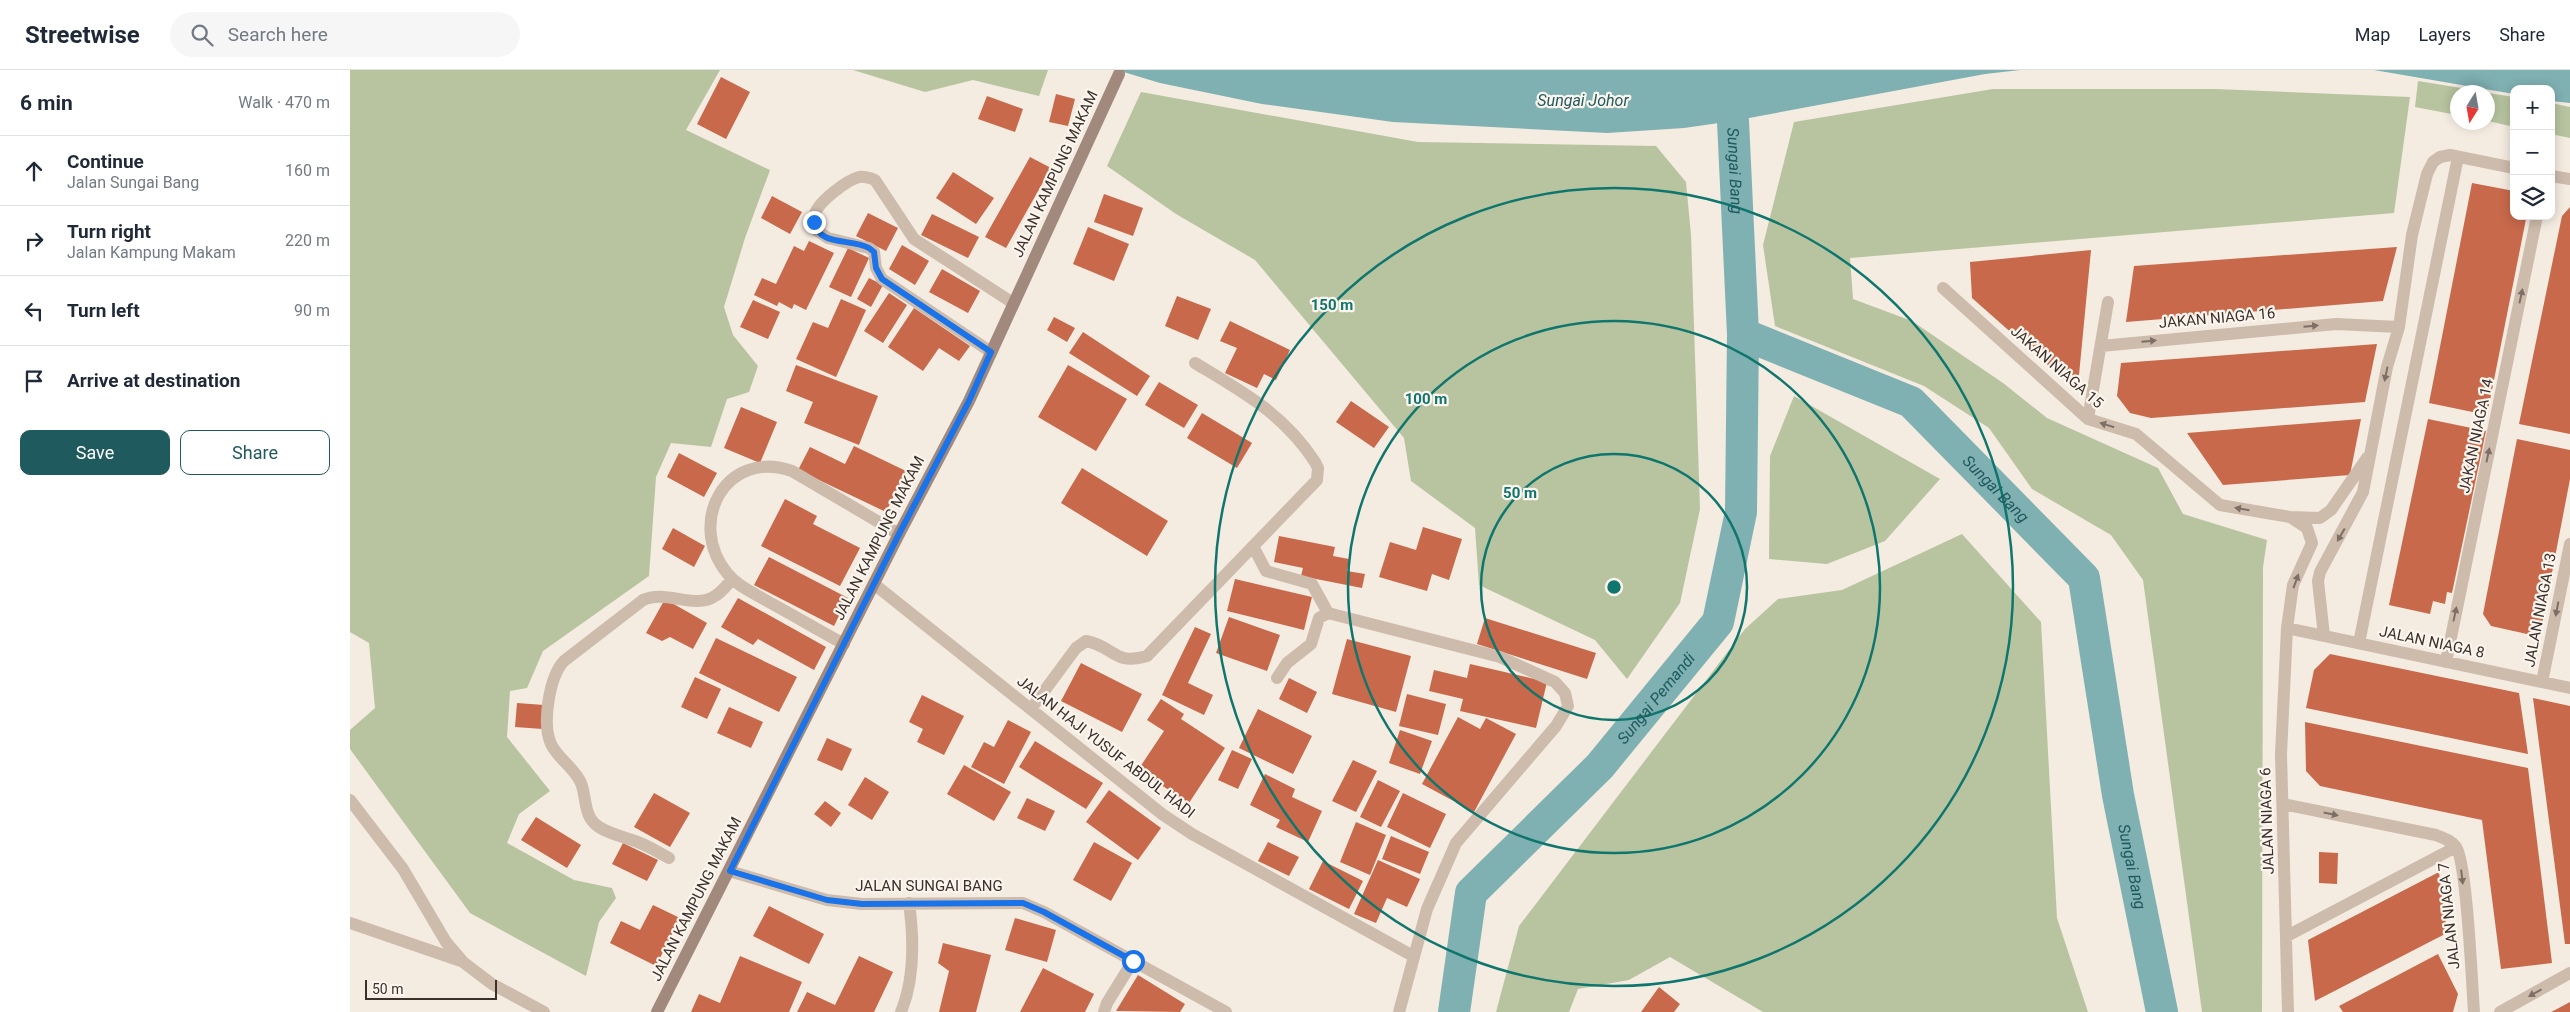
<!DOCTYPE html>
<html lang="en">
<head>
<meta charset="utf-8">
<style>
  body { margin:0; font-family:Roboto,sans-serif; background:#f6f6f7; color:#1f2937 }
  .controls { position:absolute; right:15px; top:15px; display:grid; overflow:hidden; border-radius:10px; box-shadow:0 2px 12px #0003 }
  .controls button { width:45px; height:45px; display:grid; place-items:center; padding:0; border:0; border-bottom:1px solid #e0e1e3; background:#fff; color:#1f2937; font:25px sans-serif }
  .compass { position:absolute; left:2100px; top:15px; width:45px; height:45px; border-radius:50%; background:#fff; box-shadow:0 2px 12px #0003; rotate:191deg }
  .scale { position:absolute; left:15px; bottom:12px; width:132px; box-sizing:border-box; padding-left:5px; border:2px solid #3b302b; border-top:0; font-size:14px; line-height:18px; white-space:nowrap; color:#3b302b; -webkit-text-stroke:4px #fbf5ee; paint-order:stroke }
  .stop { position:absolute; width:15px; height:15px; margin:-11px; border:4px solid #1a73e8; border-radius:50%; background:#fff }
  .stop.end { background:#1a73e8; border-color:#fff; box-shadow:0 1px 5px #0008 }
  .list { margin:0; padding:0; list-style:none }
  h2 { display:flex; justify-content:space-between; align-items:center; height:65px; margin:0; padding:0 20px; font-size:21px }
  h2 small { font-size:16px; font-weight:400; color:#747a83 }
  .list li { display:grid; grid-template-columns:32px 1fr auto; gap:15px; align-items:center; box-sizing:border-box; height:70px; padding:0 20px; border-top:1px solid #e0e1e3 }
  .list b { display:block; font-size:19px; white-space:nowrap }
  .list p { margin:0; font-size:16px; white-space:nowrap; color:#747a83 }
  .list em { font-size:16px; font-style:normal; color:#747a83 }
  .actions { display:flex; gap:10px; padding:15px 20px }
  .actions a { flex:1; padding:11px 0; border:1px solid #1f5a5e; border-radius:10px; text-align:center; font-size:18px; color:#1f5a5e }
  .actions .main { background:#1f5a5e; color:#fff }
  .icon { flex:none; width:28px; height:28px; fill:none; stroke:currentColor; stroke-width:2; stroke-linecap:round; stroke-linejoin:round }
  .map { position:relative; flex:none; width:2220px; height:942px; overflow:hidden }
  header { display:flex; align-items:center; gap:30px; box-sizing:border-box; height:70px; padding:0 25px; background:#fff; border-bottom:1px solid #e0e1e3 }
  header strong { font-size:24px }
  nav { display:flex; gap:28px; margin-inline-start:auto; font-size:18px }
  .search { width:350px; height:45px; background:#f6f6f7; display:flex; align-items:center; gap:12px; box-sizing:border-box; padding:0 18px; border-radius:28px; color:#747a83; font-size:19px }
  main { display:flex }
  aside { flex:1; background:#fff }
  .map>svg:first-child { display:block }
</style>
</head>
<body>
<header>
<strong>Streetwise</strong>
<div class="search"><svg class="icon" aria-label="search" viewBox="0 0 24 24"><circle cx="10" cy="10" r="6"/><path d="M15 15l6 6"/></svg>Search here</div>
<nav><a>Map</a><a>Layers</a><a>Share</a></nav>
</header>
<main>
<aside>
<h2>6 min<small>Walk · 470 m</small></h2>
<ul class="list">
<li><svg class="icon" aria-label="ahead" viewBox="0 0 24 24"><path d="M12 20V5M6 11l6-6 6 6"/></svg><div><b>Continue</b><p>Jalan Sungai Bang</p></div><em>160 m</em></li>
<li><svg class="icon" aria-label="right" viewBox="0 0 24 24"><path d="M7 20v-9h11M14 6l5 5-5 5"/></svg><div><b>Turn right</b><p>Jalan Kampung Makam</p></div><em>220 m</em></li>
<li><svg class="icon" aria-label="left" viewBox="0 0 24 24"><path d="M17 20v-9H6M10 6l-5 5 5 5"/></svg><div><b>Turn left</b></div><em>90 m</em></li>
<li><svg class="icon" aria-label="arrive" viewBox="0 0 24 24"><path d="M6 21V4h12l-3 4 3 4H6"/></svg><div><b>Arrive at destination</b></div></li>
</ul>
<div class="actions"><a class="main">Save</a><a>Share</a></div>
</aside>
<div class="map">
<svg width="2220" height="942" viewBox="0 0 2220 942">
  <rect width="100%" height="100%" fill="#f4ebe1"/>
  <path fill="#b8c4a0" d="M0 0H370L336 60 420 100 395 168 374 237 383 265 408 296 399 322 377 329 361 377 321 373 306 407 299 506 193 581 177 618 160 621 157 667 200 721 169 744 157 773 224 810 262 818 266 828 249 852 236 906 120 843 0 679V660L25 638 19 573 0 562Z
    M503 0H698L689 26 623 10 575 22Z
    M2068 11 2136 22H2108L2107 45 2065 37Z
    M1643 19H1866L2060 27 2044 143 1500 188 1503 229 1562 251 1653 313 1697 348 1808 398 1833 444 1917 470 1913 497 1912 942H1852L1793 510 1761 465 1682 419 1639 358 1574 316 1425 256 1413 175 1444 52Z
    M791 22 1068 72 1306 76 1336 112 1341 165 1350 439 1330 533 1277 609 1245 570 1129 515 1125 458 1061 411 1054 368 905 190 826 144 757 96Z
    M2138 23 2164 27V57L2138 51Z
    M2201 33 2220 37V68L2201 64Z
    M1444 326 1590 409 1535 471 1477 494 1419 489 1420 386Z
    M1612 464 1691 552 1707 848 1738 942H1413L1320 887 1279 910 1228 919 1219 942H1146L1169 856 1395 559 1428 529 1492 520Z"/>
  <path fill="#7fb0b2" d="M767 0H1670L1635 4 1383 51 1334 58 1257 63 1043 52 912 34 810 13Z
    M2024 0H2220V33L2201 31V19H2164V24Z"/>
  <g fill="none" stroke-linecap="round" stroke-linejoin="round">
    <g stroke="#7fb0b2" stroke-width="32">
      <path id="s1" d="M1372 0 1383 51 1393 264 1561 332 1734 508 1768 725 1812 942"/>
      <path id="s2" d="M1104 942 1121 823 1250 696 1368 552 1391 442 1393 264"/>
    </g>
  </g>
  <path fill="#c8694b" d="M371 7 400 22 376 69 347 54Z
    M706 24 725 29 718 56 699 52Z
    M637 26 673 39 665 62 628 49Z
    M680 87 701 98 656 178 635 167Z
    M603 102 644 128 626 154 586 128Z
    M2122 113 2164 121 2161 134H2164V146L2176 149 2137 345 2079 333Z
    M754 124 793 138 783 166 744 152Z
    M422 126 452 142 440 164 411 148Z
    M2220 137V364L2169 354 2212 146Z
    M518 143 548 158 536 181 506 166Z
    M582 144 629 167 618 188 571 165Z
    M738 157 779 174 764 211 723 194Z
    M459 171 484 183 456 240 444 234 442 239 429 232 427 236 404 225 412 208 426 214 444 176 454 181Z
    M552 175 579 191 565 215 539 199Z
    M2047 177 2033 231 1776 252 1784 196Z
    M498 178 519 188 501 227 479 217Z
    M1741 180 1729 305 1716 311 1622 228 1620 192Z
    M592 199 630 221 618 243 579 222Z
    M519 208 533 215 521 237 507 229Z
    M539 223 557 235 533 273 514 261Z
    M827 226 861 239 848 270 815 256Z
    M491 229 516 240 486 307 446 289 463 252 478 258Z
    M403 230 430 242 418 269 390 257Z
    M564 238 620 276 609 291 589 278 573 301 538 277Z
    M704 247 725 258 717 272 697 260Z
    M880 251 940 280 926 310 914 304 907 318 875 303 887 278 870 271Z
    M733 262 800 306 787 326 719 283Z
    M2027 274 2015 332 1801 348 1780 343 1767 326 1771 293Z
    M446 295 528 326 509 375 454 353 463 332 436 321Z
    M718 295 777 329 746 381 688 347Z
    M809 312 848 335 834 358 795 335Z
    M1001 331 1039 357 1024 378 986 352Z
    M391 337 427 352 410 393 374 378Z
    M852 343 902 373 887 398 837 368Z
    M2011 349 2000 405 1873 415 1837 363Z
    M2078 349 2136 361 2102 523 2097 522 2095 534 2083 531 2080 544 2039 535Z
    M2167 369 2220 380V409L2192 555 2177 564 2141 556 2133 544Z
    M504 376 556 401 536 442 448 400 460 377 495 394Z
    M329 383 367 403 354 427 317 407Z
    M732 398 818 451 797 486 711 433Z
    M435 429 467 446 463 454 510 478 490 516 411 476Z
    M1073 457 1112 469 1099 510 1082 504 1077 521 1029 507 1040 472 1066 480Z
    M323 458 355 476 344 497 312 479Z
    M929 466 985 477 983 486 999 489 997 501 1015 504 1012 518 951 506 953 498 924 492Z
    M419 487 498 528 484 556 404 515Z
    M885 509 962 527 954 560 877 541Z
    M388 528 476 577 464 600 408 569 403 575 371 557Z
    M315 529 357 553 343 579 320 567 312 571 296 563Z
    M879 547 930 565 917 601 866 583Z
    M1135 548 1246 583 1237 609 1127 574Z
    M845 557 861 564 838 613 863 625 854 645 812 625Z
    M366 568 447 607 429 642 349 603Z
    M997 569 1061 586 1046 642 982 624Z
    M1980 584 2169 623 2178 684 1956 638 1964 600Z
    M731 593 792 624 772 662 711 631Z
    M1120 594 1197 612 1186 658 1110 641 1113 629 1079 621 1084 600 1117 608Z
    M345 607 371 619 357 649 331 637Z
    M939 608 967 622 957 643 929 629Z
    M1057 624 1096 634 1088 665 1049 656Z
    M572 625 614 646 594 685 567 672 573 659 559 652Z
    M2183 628 2220 636V874H2215Z
    M811 629 834 644 831 649 875 678 839 733 788 700 814 661 797 650Z
    M167 633 194 635 193 659 165 657Z
    M379 637 413 652 401 678 367 663Z
    M908 639 962 666 943 704 889 678Z
    M1108 647 1130 659 1136 648 1166 664 1124 742 1072 714Z
    M658 650 681 662 654 714 621 697 634 672 644 677Z
    M1955 652 2178 698 2202 893 2151 899 2132 750 1970 716 1956 701Z
    M1050 660 1082 671 1070 704 1039 693Z
    M477 668 502 679 492 701 467 690Z
    M685 671 753 713 736 739 669 697Z
    M882 680 902 689 888 719 868 710Z
    M1003 690 1027 701 1006 742 982 731Z
    M614 695 661 722 644 751 597 724Z
    M915 704 945 719 942 727 972 741 958 772 926 757 930 750 900 735Z
    M515 707 539 722 522 750 498 735Z
    M1028 710 1050 721 1031 757 1010 747Z
    M759 720 811 758 788 790 736 752Z
    M304 723 340 743 320 777 284 757Z
    M1053 723 1096 744 1080 778 1037 757Z
    M677 728 705 741 695 761 667 748Z
    M475 731 491 743 481 757 464 744Z
    M186 747 231 775 217 798 171 770Z
    M1006 752 1036 765 1020 805 990 792Z
    M1041 766 1079 782 1070 804 1032 789Z
    M744 772 782 793 761 831 723 810Z
    M918 772 949 787 939 806 908 791Z
    M273 773 308 790 297 811 262 794Z
    M1969 782 1988 783 1987 814 1969 813Z
    M1028 790 1070 809 1057 837 1037 828 1026 853 1004 844Z
    M973 791 1013 811 999 839 959 819Z
    M2089 802 2097 863 1965 931 1958 870Z
    M303 835 330 848 306 896 260 873 271 851 290 860Z
    M419 836 474 864 459 894 403 866Z
    M665 848 706 860 697 892 655 880Z
    M593 873 641 885 626 942H589L599 901 588 893Z
    M2088 884 2108 924 2103 942H1993L1989 936Z
    M390 886 452 912 439 942H341L349 924 370 933Z
    M509 886 543 902 524 942H447L457 922 485 935Z
    M693 898 744 924 735 942H670Z
    M788 905 835 934 830 942 766 941Z
    M1309 917 1330 934 1324 942H1291Z
    M2220 932V942H2201L2207 939Z"/>
  <g fill="none" stroke-linecap="round" stroke-linejoin="round">
    <path stroke="#cdbbac" stroke-width="12" d="M2201 106 2220 109
      M1593 218 1738 349 1786 364 1870 435 1940 447 1970 448 1981 440 2017 388
      M1751 276 1986 254 2049 257
      M641 282 532 209 526 198 524 182 519 178 478 168 466 160C465 155 463 150 465 144 468 132 497 110 509 107 515 106 520 108 525 110L564 169 663 233
      M1738 349 1758 232
      M903 476 916 501 962 514 978 543
      M524 514 812 744 842 764 1063 886
      M1937 558 2220 618
      M1974 566 1968 511 1970 502 2013 422 2037 297 2049 257 2062 165 2077 104 2083 92 2090 87 2100 85 2164 98
      M2009 573 2108 87
      M494 574C468 560 443 545 417 531 404 523 387 516 377 503 336 452 376 378 442 401L549 464
      M2096 592 2187 146
      M927 608 937 593 961 574 969 548 978 543 1150 587 1205 612 1215 623 1218 636 1206 656 1106 773 1077 839 1049 942
      M2192 612 2220 474
      M681 639 726 578 736 571C764 576 764 596 797 586L967 410 968 398 965 392C934 344 893 322 845 293
      M0 730 53 799 96 872 113 892 142 914 194 942
      M1933 734 2086 765C2093 768 2101 770 2106 777 2117 792 2122 916 2124 942
      M319 788C308 782 297 775 285 771 272 766 254 763 244 753 234 743 236 725 231 713 224 697 208 689 201 674 192 654 199 607 214 591L293 530C316 519 344 540 365 526 372 522 377 515 382 509
      M379 801 477 830 512 834 673 833 694 842 876 942
      M0 853 111 891
      M1937 866 2106 777
      M551 942C565 908 564 869 559 833
      M754 942 757 933 783 891
      M1938 942 1931 684 1937 558 1943 515 1962 473 1957 458 1940 447
      M2150 942 2220 903"/>
    <path stroke="#a18a7d" stroke-width="12" d="M307 942 549 464 619 331 769 4"/>
  </g>
  <defs><path id="oneway-solid" d="M-6-.8H1V-3.2L6.5 0L1 3.2V.8H-6Z" transform="scale(1.25)"/></defs>
  <g fill="#7d6f65">
    <use href="#oneway-solid" transform="translate(2171 226) rotate(-78)"/>
    <use href="#oneway-solid" transform="translate(1961 256) rotate(-5)"/>
    <use href="#oneway-solid" transform="translate(1799 271) rotate(-5)"/>
    <use href="#oneway-solid" transform="translate(2036 304) rotate(102)"/>
    <use href="#oneway-solid" transform="translate(1757 355) rotate(-163)"/>
    <use href="#oneway-solid" transform="translate(2138 385) rotate(-78)"/>
    <use href="#oneway-solid" transform="translate(1892 439) rotate(-170)"/>
    <use href="#oneway-solid" transform="translate(1991 465) rotate(120)"/>
    <use href="#oneway-solid" transform="translate(1946 511) rotate(-70)"/>
    <use href="#oneway-solid" transform="translate(2207 539) rotate(101)"/>
    <use href="#oneway-solid" transform="translate(2105 544) rotate(-78)"/>
    <use href="#oneway-solid" transform="translate(1981 744) rotate(12)"/>
    <use href="#oneway-solid" transform="translate(2112 807) rotate(83)"/>
    <use href="#oneway-solid" transform="translate(2185 923) rotate(151)"/>
  </g>
  <g fill="none" stroke-linecap="round" stroke-linejoin="round">
    <path stroke="#1a73e8" stroke-width="6" d="M464 152C469 177 501 168 519 178L524 182 526 198 532 209 641 282 619 331 549 464 380 801 477 830 512 834 673 833 694 842 783 891"/>
  </g>
  <g fill="none" stroke="#0f766e" stroke-width="2.5">
    <circle cx="1264" cy="517" r="133"/>
    <circle cx="1264" cy="517" r="266"/>
    <circle cx="1264" cy="517" r="399"/>
  </g>
  <g text-anchor="middle" stroke-width="4.5" stroke-linejoin="round" paint-order="stroke">
    <g font-size="15" fill="#3b302b" stroke="#fbf5ee">
      <text transform="translate(705 104) rotate(-65)" y="5">JALAN KAMPUNG MAKAM</text>
      <text transform="translate(1867 248) rotate(-5)" y="5">JAKAN NIAGA 16</text>
      <text transform="translate(1707 297) rotate(41)" y="5">JAKAN NIAGA 15</text>
      <text transform="translate(2126 366) rotate(-78)" y="5">JAKAN NIAGA 14</text>
      <text transform="translate(529 468) rotate(-63)" y="5">JALAN KAMPUNG MAKAM</text>
      <text transform="translate(2190 540) rotate(-79)" y="5">JALAN NIAGA 13</text>
      <text transform="translate(2082 572) rotate(12)" y="5">JALAN NIAGA 8</text>
      <text transform="translate(756 677) rotate(38)" y="5">JALAN HAJI YUSUF ABDUL HADI</text>
      <text transform="translate(1917 751) rotate(-92)" y="5">JALAN NIAGA 6</text>
      <text x="579" y="821">JALAN SUNGAI BANG</text>
      <text transform="translate(346 829) rotate(-63)" y="5">JALAN KAMPUNG MAKAM</text>
      <text transform="translate(2099 846) rotate(-96)" y="5">JALAN NIAGA 7</text>
    </g>
    <g font-size="16" font-style="italic" fill="#1f5a5e" stroke="#fbf5ee">
      <text x="1233" y="36">Sungai Johor</text>
      <text dy="6" stroke="none"><textPath href="#s1" startOffset="102">Sungai Bang</textPath></text>
      <text dy="6" stroke="none"><textPath href="#s1" startOffset="568">Sungai Bang</textPath></text>
      <text dy="6" stroke="none"><textPath href="#s2" startOffset="389">Sungai Pemandi</textPath></text>
      <text dy="6" stroke="none"><textPath href="#s1" startOffset="986">Sungai Bang</textPath></text>
    </g>
  </g>
  <circle cx="1264" cy="517" r="8" fill="#0f766e" stroke="#fbf5ee" stroke-width="2.5"/>
  <g font-size="15" text-anchor="middle" font-weight="bold" fill="#0f766e" stroke="#fbf5ee" stroke-width="4.5" stroke-linejoin="round" paint-order="stroke">
    <text x="982" y="240">150 m</text>
    <text x="1076" y="334">100 m</text>
    <text x="1170" y="428">50 m</text>
  </g>
</svg>
<div class="controls">
<button>+</button>
<button>−</button>
<button><svg class="icon" aria-label="layers" viewBox="0 0 24 24"><path d="M12 4l9 5-9 5-9-5zM3 14l9 5 9-5"/></svg></button>
</div>
<svg class="compass" viewBox="-18 -18 36 36"><path d="M0-13l5 13h-10z" fill="#e53935"/><path d="M0 13l5-13h-10z" fill="#747a83"/></svg>
<div class="scale">50 m</div>
<div class="stop" style="left:783px;top:891px"></div>
<div class="stop end" style="left:464px;top:152px"></div>
</div>
</main>
</body>
</html>
